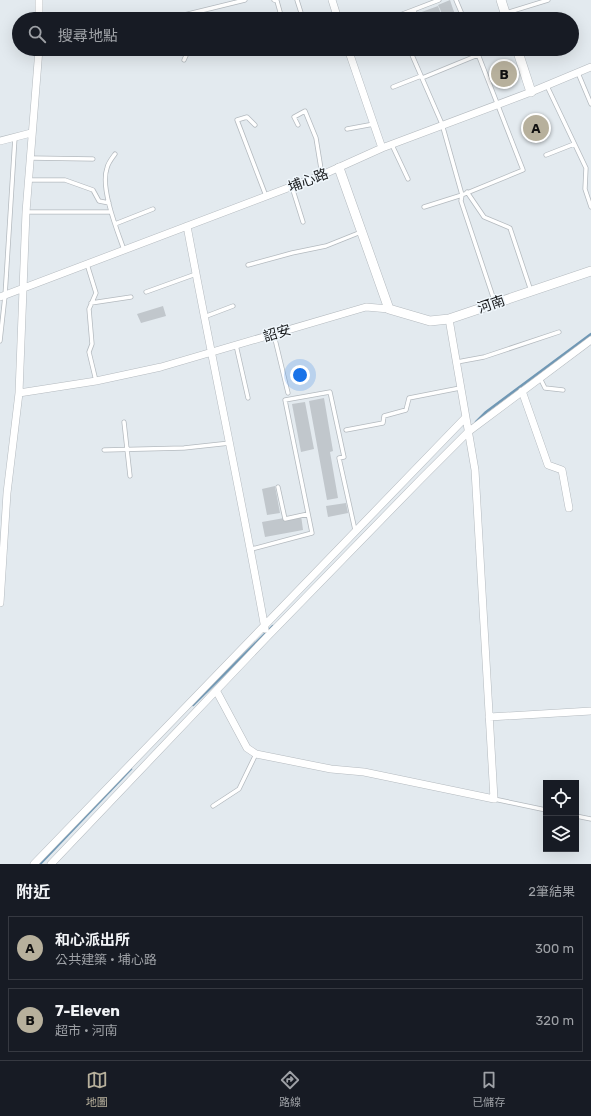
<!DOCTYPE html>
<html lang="zh-TW">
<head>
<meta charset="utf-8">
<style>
  body { margin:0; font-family:Rubik,"Noto Sans TC",sans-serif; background:#242831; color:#f1f3f6 }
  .controls { position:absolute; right:12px; bottom:12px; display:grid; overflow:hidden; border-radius:0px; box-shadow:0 4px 16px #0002 }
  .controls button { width:36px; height:36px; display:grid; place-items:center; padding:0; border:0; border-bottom:1px solid #363941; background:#171b24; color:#f1f3f6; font:20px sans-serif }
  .you { position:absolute; left:300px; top:375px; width:14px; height:14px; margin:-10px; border:3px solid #fff; border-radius:50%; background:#1a73e8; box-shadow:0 0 0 6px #1a73e833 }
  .badge { display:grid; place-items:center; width:26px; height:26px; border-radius:50%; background:#b7b09c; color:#111; font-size:13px; font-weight:700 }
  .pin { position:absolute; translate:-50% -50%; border:2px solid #fff; box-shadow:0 1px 4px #0006 }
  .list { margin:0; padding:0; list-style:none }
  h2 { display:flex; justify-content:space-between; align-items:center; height:52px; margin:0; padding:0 16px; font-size:17px }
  h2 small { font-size:13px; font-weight:400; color:#9ea1a6 }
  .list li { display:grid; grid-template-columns:26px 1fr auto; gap:12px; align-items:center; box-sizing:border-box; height:64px; margin:0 8px 8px; padding:0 8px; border:1px solid #363941; border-radius:0px }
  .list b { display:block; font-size:15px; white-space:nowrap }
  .list p { margin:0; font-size:13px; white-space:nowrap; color:#9ea1a6 }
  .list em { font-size:13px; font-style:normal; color:#9ea1a6 }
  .icon { flex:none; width:22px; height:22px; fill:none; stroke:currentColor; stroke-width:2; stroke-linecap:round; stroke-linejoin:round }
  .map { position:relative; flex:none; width:591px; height:864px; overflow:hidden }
  .search { position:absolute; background:#171b24; box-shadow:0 4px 16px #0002; left:12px; right:12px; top:12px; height:44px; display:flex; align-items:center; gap:10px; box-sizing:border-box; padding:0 14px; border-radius:22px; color:#9ea1a6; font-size:15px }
  .sheet { height:196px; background:#171b24 }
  nav { display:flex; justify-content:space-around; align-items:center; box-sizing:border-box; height:56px; border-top:1px solid #363941; background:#171b24; font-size:11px; color:#9ea1a6 }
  nav a { display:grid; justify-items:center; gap:2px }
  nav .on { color:#b7b09c }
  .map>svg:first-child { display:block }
</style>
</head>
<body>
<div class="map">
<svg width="591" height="864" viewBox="0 0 591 864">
  <rect width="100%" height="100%" fill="#e3eaef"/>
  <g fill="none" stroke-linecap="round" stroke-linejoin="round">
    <path stroke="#7098b5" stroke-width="2.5" d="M476 422 486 412 591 334
      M193 705 273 626
      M40 864 131 769"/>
  </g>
  <path fill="#c1c7cc" d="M450 0 453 9 457 19H444L440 9 438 5Z
    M438 6 443 19H421L419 13Z
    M163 306 166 316 141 323 137 314Z
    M324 398 333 451 330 452 338 498 327 500 309 401Z
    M305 402 314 449 301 452 292 404Z
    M275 486 280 513 267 515 262 489Z
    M346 503 348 513 328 517 326 506Z
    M301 515 303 530 265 537 262 522Z"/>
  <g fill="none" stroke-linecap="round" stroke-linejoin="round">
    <defs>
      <path id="service" d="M274 0 277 1 282 19
        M297 0 303 19
        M456 0 464 19
        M414 10 417 19
        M506 13 548 0
        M400 15 439 0
        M185 19 184 15 245 0
        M412 55 442 124 462 195 461 201 495 303
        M184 60 189 49
        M578 73 591 104
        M422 78 478 55
        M547 86 586 168 585 189 591 207
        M393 87 421 76
        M255 125 247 117 237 120 266 196
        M298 125 294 117 305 111 316 138 322 175
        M347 129 374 124
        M392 145 408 179
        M115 154C112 158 108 163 107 168 100 188 117 230 124 250
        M546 155 574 144
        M30 158 93 159
        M29 180H65L93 190 99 201 109 203
        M292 187 303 222
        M467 192 484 217 510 228 531 291
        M424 207 462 195 523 170 476 49
        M26 212H111
        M115 224 153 209
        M87 264 96 293 89 309 92 344 89 352 96 381
        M248 265 292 253 326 246 361 232
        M146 292 196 274
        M91 303 131 297
        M204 317 233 306
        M274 335 288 393
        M0 341 5 296 15 137
        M236 345 248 398
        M457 362 484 357 559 332
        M540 378 545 388 563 390
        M124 422 130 476
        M346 430 383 423 384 416 406 410 409 398 460 388
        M104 450 184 448 230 443
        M278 487 285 519 308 514
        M252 549 312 533 285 400 330 392 344 457 339 458 355 530
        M494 799 546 810
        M213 806 239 789 256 754
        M576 816 591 819"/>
      <path id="minor" d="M332 0 338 19
        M39 19V0
        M348 49 382 148
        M0 141 31 133
        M187 226C212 361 241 494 265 629
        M0 297 322 175 382 148 531 92 591 67
        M522 391 548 465 562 470 569 508
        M19 393 96 381 161 367 366 307 389 309
        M0 603 7 493 19 393 26 212 39 49
        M217 692 247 748 256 754 331 769 364 772 494 799 475 470 449 319
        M489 717 591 711
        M34 864 465 418
        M51 864 267 637 421 479 468 432 591 340"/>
      <path id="tertiary" d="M501 0 507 19
        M517 49 531 92
        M339 168 389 309 430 321 449 319 591 271"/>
    </defs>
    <use href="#service" stroke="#b4babf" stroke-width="5"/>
    <use href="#minor" stroke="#b4babf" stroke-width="8"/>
    <use href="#tertiary" stroke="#b4babf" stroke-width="10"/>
    <use href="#service" stroke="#fff" stroke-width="3.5"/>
    <use href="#minor" stroke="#fff" stroke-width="7"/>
    <use href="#tertiary" stroke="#fff" stroke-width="9"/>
  </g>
  <g text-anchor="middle" stroke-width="3" stroke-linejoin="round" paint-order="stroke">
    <g font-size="14" fill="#1b1d1f" stroke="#f0f7fc">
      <text transform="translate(308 180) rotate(-21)" y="5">埔心路</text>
      <text transform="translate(491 304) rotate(-19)" y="5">河南</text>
      <text transform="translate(277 333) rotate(-17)" y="5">詔安</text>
    </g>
  </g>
</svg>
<div class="controls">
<button><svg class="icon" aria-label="locate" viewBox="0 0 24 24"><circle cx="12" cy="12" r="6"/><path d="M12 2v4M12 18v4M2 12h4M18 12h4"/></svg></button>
<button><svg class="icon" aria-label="layers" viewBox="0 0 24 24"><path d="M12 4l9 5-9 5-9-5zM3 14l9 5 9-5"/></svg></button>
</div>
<div class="you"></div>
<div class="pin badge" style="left:536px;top:128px">A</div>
<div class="pin badge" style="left:504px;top:74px">B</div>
<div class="search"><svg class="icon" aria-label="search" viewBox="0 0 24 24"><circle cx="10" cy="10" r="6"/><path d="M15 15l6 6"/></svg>搜尋地點</div>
</div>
<section class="sheet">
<h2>附近<small>2筆結果</small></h2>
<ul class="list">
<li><span class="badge">A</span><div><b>和心派出所</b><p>公共建築 · 埔心路</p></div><em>300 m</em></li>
<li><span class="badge">B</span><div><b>7-Eleven</b><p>超市 · 河南</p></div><em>320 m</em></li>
</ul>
</section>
<nav>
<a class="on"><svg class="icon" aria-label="map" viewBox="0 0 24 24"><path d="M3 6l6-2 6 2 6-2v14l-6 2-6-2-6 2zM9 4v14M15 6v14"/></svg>地圖</a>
<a><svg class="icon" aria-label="directions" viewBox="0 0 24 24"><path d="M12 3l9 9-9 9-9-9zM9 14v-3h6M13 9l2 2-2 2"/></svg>路線</a>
<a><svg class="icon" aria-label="saved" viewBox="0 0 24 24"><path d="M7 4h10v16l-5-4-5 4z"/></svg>已儲存</a>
</nav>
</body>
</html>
